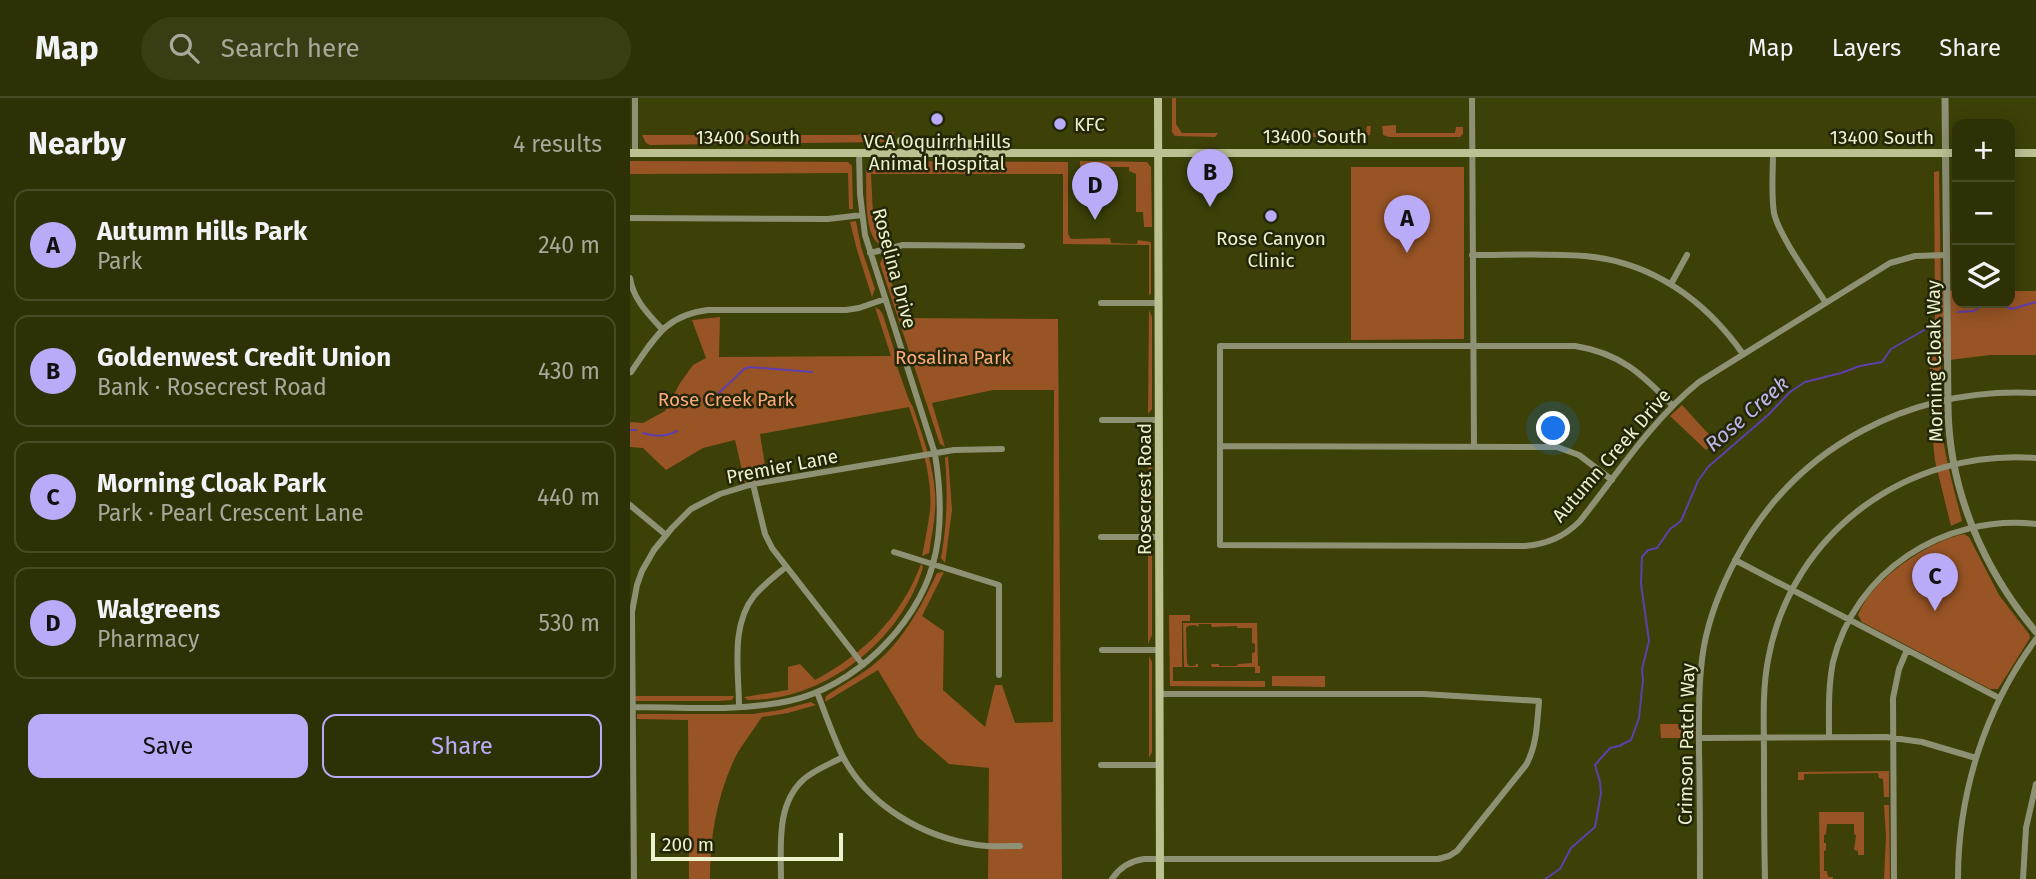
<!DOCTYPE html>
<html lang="en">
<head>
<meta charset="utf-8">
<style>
  body { margin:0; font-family:"Fira Sans",sans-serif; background:#3a3c13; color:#f1f3f6 }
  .controls { position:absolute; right:21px; top:21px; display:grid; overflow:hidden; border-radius:14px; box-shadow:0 4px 18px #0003 }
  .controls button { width:63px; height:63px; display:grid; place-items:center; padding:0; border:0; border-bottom:2px solid #494b27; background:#2e3005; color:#f1f3f6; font:35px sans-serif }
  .scale { position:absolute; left:21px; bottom:18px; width:192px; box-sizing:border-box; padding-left:7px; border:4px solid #edf1cd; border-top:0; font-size:19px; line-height:24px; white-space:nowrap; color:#edf1cd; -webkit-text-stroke:5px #242608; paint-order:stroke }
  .you { position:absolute; left:924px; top:331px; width:24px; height:24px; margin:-18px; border:5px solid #fff; border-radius:50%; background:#1a73e8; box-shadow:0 0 0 10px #1a73e833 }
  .badge { display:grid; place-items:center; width:46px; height:46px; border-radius:50%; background:#b9abf7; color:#111; font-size:23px; font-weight:700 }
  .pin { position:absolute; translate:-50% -58px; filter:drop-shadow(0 2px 4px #0008) }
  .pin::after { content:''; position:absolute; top:37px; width:24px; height:21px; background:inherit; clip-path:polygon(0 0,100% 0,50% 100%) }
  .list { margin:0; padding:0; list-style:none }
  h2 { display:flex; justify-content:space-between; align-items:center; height:91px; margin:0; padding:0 28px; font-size:30px }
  h2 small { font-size:23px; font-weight:400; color:#a7a99a }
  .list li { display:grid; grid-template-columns:46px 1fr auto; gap:21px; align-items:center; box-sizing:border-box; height:112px; margin:0 14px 14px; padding:0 14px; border:2px solid #494b27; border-radius:14px }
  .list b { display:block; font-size:26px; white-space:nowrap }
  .list p { margin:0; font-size:23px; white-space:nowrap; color:#a7a99a }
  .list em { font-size:23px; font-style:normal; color:#a7a99a }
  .actions { display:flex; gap:14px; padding:21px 28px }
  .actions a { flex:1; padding:16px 0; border:2px solid #b9abf7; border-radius:14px; text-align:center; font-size:24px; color:#b9abf7 }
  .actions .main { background:#b9abf7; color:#111 }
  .icon { flex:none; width:38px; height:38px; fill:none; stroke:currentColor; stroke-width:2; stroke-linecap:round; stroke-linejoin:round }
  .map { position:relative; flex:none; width:1406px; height:781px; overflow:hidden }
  header { display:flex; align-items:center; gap:42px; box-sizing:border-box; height:98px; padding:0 35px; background:#2e3005; border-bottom:2px solid #494b27 }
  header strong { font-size:33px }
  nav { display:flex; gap:38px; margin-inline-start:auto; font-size:24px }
  .search { width:490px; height:63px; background:#3a3c13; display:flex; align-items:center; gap:18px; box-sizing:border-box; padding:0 24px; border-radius:38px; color:#a7a99a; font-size:26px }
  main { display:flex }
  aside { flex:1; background:#2e3005 }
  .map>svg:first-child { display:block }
</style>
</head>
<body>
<header>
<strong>Map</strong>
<div class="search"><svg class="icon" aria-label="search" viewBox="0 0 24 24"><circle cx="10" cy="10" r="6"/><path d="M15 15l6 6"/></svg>Search here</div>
<nav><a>Map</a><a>Layers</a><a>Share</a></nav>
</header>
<main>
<aside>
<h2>Nearby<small>4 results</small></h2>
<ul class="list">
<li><span class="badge">A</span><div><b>Autumn Hills Park</b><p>Park</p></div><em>240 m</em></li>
<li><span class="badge">B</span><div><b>Goldenwest Credit Union</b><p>Bank · Rosecrest Road</p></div><em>430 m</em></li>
<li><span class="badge">C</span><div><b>Morning Cloak Park</b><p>Park · Pearl Crescent Lane</p></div><em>440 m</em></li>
<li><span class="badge">D</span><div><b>Walgreens</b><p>Pharmacy</p></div><em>530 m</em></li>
</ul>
<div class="actions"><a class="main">Save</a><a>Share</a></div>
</aside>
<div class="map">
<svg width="1406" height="781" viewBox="0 0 1406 781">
  <rect width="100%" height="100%" fill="#3d4007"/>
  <path fill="#985425" d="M542 0H546V26L552 35H588L585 39 545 38 542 34Z
    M766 27V35H825L826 29H833V36L830 39H759L753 37 752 28Z
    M737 28H741L740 37 733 39H658L655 35H736Z
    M259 34H264V42L258 44 20 47 16 45 12 37H229L230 36H259Z
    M0 63 218 64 222 68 223 111H219L218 75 0 76Z
    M251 63 438 64V136L441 141 480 140 481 145 507 146 508 142 521 144V195L519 198V147L433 146V76H241L243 116 249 146C233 135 237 90 236 72L241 65Z
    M450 63 517 64 521 69 522 129H514L513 114H506V76L499 73V69H450Z
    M721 69H834V241L721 242Z
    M1309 73 1311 192 1327 193V205H1380V193H1406V257H1360L1311 263C1311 280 1309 297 1310 313 1312 350 1323 387 1332 423L1321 428 1305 363 1300 313V240L1305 233V216L1304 74Z
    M226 123 231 149 245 191 242 199 227 152 220 124Z
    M253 157 273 220 428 221 432 781H358L359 670 319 666 288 639 248 572 195 604 196 598C210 588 224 581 238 571 271 547 290 511 307 475L314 474 292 518 314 533 313 592 355 629 365 587H372L385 625 423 624 424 292H363L302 305 315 349 310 346 250 166Z
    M245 209 250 212 253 217 267 261 265 263 279 302 283 309C292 337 303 365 305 394 307 414 302 435 299 455L292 458C295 443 298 428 300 413 303 378 290 342 279 309L130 336 137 380 115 385 105 342 73 350 36 372 13 350 0 349V324L13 325 35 313 50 285 63 267 76 260 62 222 90 219 89 259 261 258Z
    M519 212 522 219V311L518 316Z
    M1052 307 1085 343 1076 352 1040 318Z
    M518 328 521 334 522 424 519 432Z
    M318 358 322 412 315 465 311 460C317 426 318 395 315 360Z
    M1334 436 1339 439 1369 497 1399 536 1400 540 1368 591H1360L1232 524 1228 517C1242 481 1297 444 1334 436Z
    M518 444 522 451V537L518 546Z
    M291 466 293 469C272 542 195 603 118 602L114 599 158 592V569L170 566 185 582C234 556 271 519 291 466Z
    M539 517H560V523H552V569H543V583H635V589L540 588Z
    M553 525H627L628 568H630V575H625V569H582L581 566H589V568H607L608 566 622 565V555L625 554V546L622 545V530H607V528L582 529 581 526H569L568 529 565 527 558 528 556 530 557 565 559 568H565L566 566H568V569H554Z
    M519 558 522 564V654L519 660Z
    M642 578H695V589L642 588Z
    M0 598H104L102 602 89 603H0Z
    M181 604 186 607 158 615 132 619 129 623C121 636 109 650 103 664 86 702 80 741 80 781H59L58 622 7 621V616H123L150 612Z
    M1030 626H1065L1066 640H1031Z
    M1259 673V699H1254L1253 681 1249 680 1248 675 1174 676V682H1168V674Z
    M1254 707H1259L1260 781H1248H1254L1256 738Z
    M1189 714H1234V757H1228V753L1224 752 1226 737 1224 736V726H1197L1196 736 1194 737V745H1196V752L1194 753V773H1197L1198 779H1203V781H1190Z"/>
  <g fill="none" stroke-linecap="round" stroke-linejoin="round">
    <path stroke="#5f3fac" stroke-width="2" d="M1328 214 1344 213 1355 205 1372 207 1382 211 1406 204
      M89 295 114 271 120 269 182 274
      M0 332H6
      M13 335C25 339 36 339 47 333
      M915 781 930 771 941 750 965 729 971 695 970 684 965 667 980 650 989 648 1001 642 1009 620 1013 582 1012 571 1019 543 1011 486 1012 459 1018 452 1027 450 1040 431 1051 423 1068 383 1078 369 1138 317 1160 294 1175 284 1211 275 1230 268 1252 264 1261 251 1303 227"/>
    <path stroke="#8e9174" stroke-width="6" d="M5 0V55
      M842 0 844 348
      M1143 55C1143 74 1141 96 1144 115 1149 138 1182 183 1196 205
      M0 120 198 121 232 117
      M240 155 273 147 392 148
      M842 157C879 157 918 155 955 158 1022 164 1075 202 1113 256
      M0 180C3 201 18 216 32 231
      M1041 186 1057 157
      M471 205H529
      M1 274C24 241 35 217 78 212H216L229 210 255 201
      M1042 307C1012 276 990 255 945 248H590V447L895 448C917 446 934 439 950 423 988 375 1021 323 1069 284L1260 165 1285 158 1317 157
      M472 322H529
      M590 348 927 349 949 357 982 382
      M123 386 135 436 142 450 233 567
      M0 407 36 437
      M471 439H529
      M264 454 369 487V577
      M1105 462 1369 600
      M472 552H530
      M187 594C195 615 203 638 213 659 239 708 293 739 347 747 361 749 376 748 390 748
      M0 609C52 609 107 614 159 603 222 590 286 529 303 466 313 430 311 393 305 356L235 137 230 96 229 54
      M109 609C109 574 100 528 124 498 133 487 145 478 156 469
      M1199 639C1199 614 1198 589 1203 564 1225 473 1314 416 1406 426
      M1069 640 1256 639 1292 644 1346 660
      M471 667H530
      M4 781 2 514 7 487 12 473 24 452 42 430 61 411 90 396 123 386 324 352 372 351
      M151 781C151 747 146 706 174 681 186 671 200 666 213 659
      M482 781C490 769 500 763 514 761H808L819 758 827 753 896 667C907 647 907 626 909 603L794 596H530
      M1070 781C1070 739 1070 696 1069 654 1069 618 1068 583 1074 548 1080 516 1092 487 1107 459 1166 347 1282 289 1406 295
      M1135 781C1134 740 1134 699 1134 658 1134 626 1132 594 1138 562 1161 434 1278 350 1406 360
      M1264 781 1263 600 1269 571 1277 552
      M1328 781C1328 695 1355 610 1406 541
      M1393 781 1396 730 1406 686"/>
    <path stroke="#8e9174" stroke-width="7" d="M1315 0 1318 309C1319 392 1353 471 1406 534"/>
    <path stroke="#bdc192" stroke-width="8" d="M528 0 530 781
      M271 43 350 46 369 50
      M0 55H1327
      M1380 55H1406"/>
  </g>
  <g fill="#b9abf7" stroke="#242608" stroke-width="2.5">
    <circle cx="307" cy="21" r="7"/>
    <circle cx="430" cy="26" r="7"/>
    <circle cx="641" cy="118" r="7"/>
  </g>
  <g text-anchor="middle" stroke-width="5" stroke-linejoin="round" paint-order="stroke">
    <g font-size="19" fill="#edf1cd" stroke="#242608">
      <text x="444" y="33" text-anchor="start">KFC</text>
      <text x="307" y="50">VCA Oquirrh Hills<tspan x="307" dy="22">Animal Hospital</tspan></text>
      <text x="641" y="147">Rose Canyon<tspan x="641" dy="22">Clinic</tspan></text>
    </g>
    <g font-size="19" fill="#edf1cd" stroke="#242608">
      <text x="685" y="45">13400 South</text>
      <text x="118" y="46">13400 South</text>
      <text x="1252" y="46">13400 South</text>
      <text transform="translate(265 170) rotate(75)" y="7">Roselina Drive</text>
      <text transform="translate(1304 263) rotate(-91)" y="7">Morning Cloak Way</text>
      <text transform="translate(981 357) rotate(-49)" y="7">Autumn Creek Drive</text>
      <text transform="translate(152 368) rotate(-11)" y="7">Premier Lane</text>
      <text transform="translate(514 391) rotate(-90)" y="7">Rosecrest Road</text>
      <text transform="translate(1056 646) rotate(-89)" y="7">Crimson Patch Way</text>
    </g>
    <g font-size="19" fill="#fcaa77" stroke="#242608">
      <text x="323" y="266">Rosalina Park</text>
      <text x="96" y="308">Rose Creek Park</text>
    </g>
    <g font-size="21" font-style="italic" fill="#c0b6ee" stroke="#242608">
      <text transform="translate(1117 316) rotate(-41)" y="7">Rose Creek</text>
    </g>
  </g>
</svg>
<div class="controls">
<button>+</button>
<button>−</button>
<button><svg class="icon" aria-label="layers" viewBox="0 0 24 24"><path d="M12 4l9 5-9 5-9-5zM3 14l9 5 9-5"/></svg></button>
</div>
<div class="scale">200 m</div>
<div class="you"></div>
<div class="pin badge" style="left:777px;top:155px">A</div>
<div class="pin badge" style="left:580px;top:109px">B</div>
<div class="pin badge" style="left:1305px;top:513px">C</div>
<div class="pin badge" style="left:465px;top:122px">D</div>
</div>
</main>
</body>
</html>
